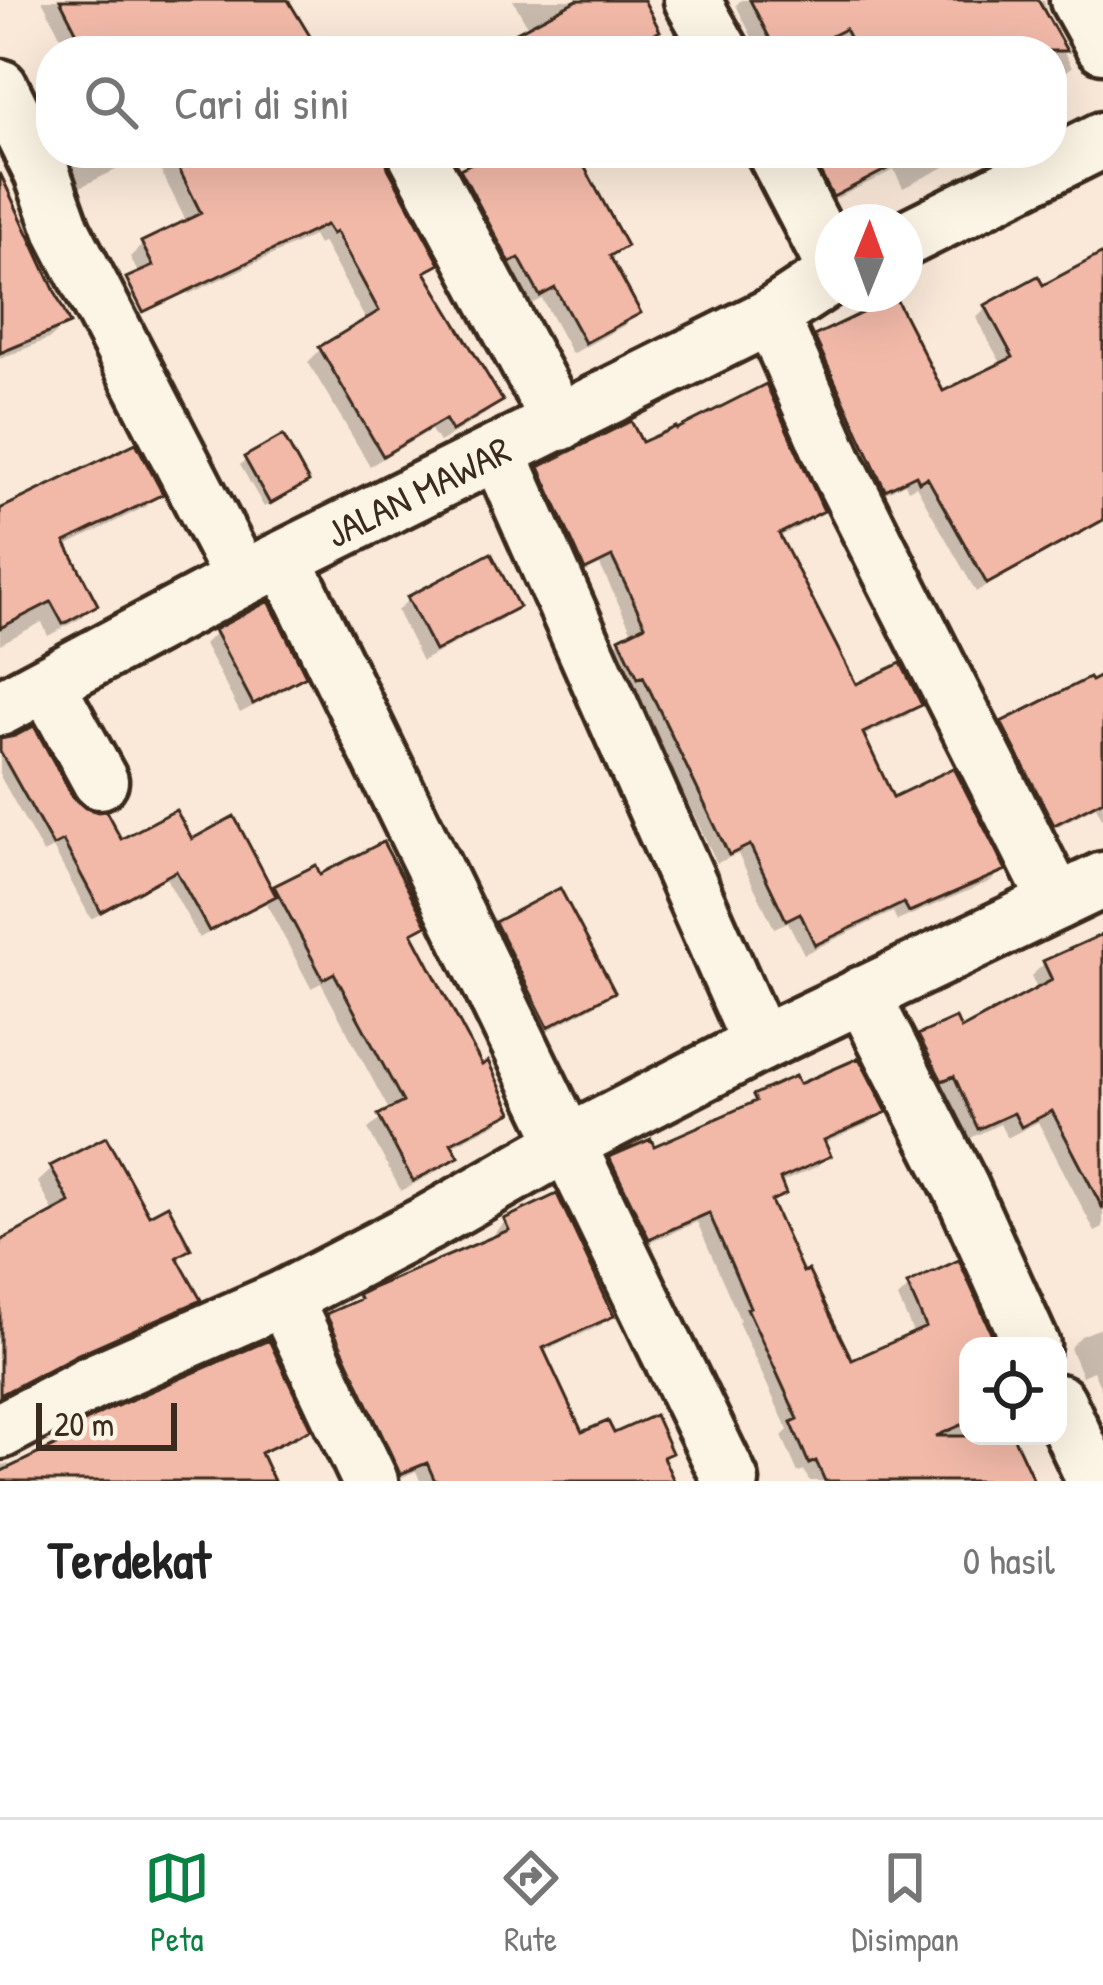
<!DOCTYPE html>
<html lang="id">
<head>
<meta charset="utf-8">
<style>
  body { margin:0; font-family:"Patrick Hand",sans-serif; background:#f2f2f2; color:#222 }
  .controls { position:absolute; right:36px; bottom:36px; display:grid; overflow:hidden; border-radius:24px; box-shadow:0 12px 48px #0002 }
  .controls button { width:108px; height:108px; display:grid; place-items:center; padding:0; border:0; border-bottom:3px solid #e0e0e0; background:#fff; color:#222; font:60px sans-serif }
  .compass { position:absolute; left:815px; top:204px; width:108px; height:108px; border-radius:50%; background:#fff; box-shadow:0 12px 48px #0002; rotate:1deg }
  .scale { position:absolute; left:36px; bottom:30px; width:141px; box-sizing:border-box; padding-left:12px; border:6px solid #3b2a1e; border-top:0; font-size:33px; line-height:42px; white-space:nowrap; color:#3b2a1e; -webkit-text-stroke:9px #fcf5e5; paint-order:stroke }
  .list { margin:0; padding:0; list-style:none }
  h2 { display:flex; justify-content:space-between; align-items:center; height:156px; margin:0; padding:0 48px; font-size:51px }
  h2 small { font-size:39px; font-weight:400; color:#767676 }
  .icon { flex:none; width:66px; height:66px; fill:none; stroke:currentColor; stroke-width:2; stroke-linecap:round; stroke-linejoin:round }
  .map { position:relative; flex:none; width:1103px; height:1481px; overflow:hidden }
  .search { position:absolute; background:#fff; box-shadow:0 12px 48px #0002; left:36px; right:36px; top:36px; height:132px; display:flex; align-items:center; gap:30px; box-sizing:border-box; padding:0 42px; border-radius:48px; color:#767676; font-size:45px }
  .sheet { height:336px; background:#fff }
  nav { display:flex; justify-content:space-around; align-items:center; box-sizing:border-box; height:168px; border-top:3px solid #e0e0e0; background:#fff; font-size:33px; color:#767676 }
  nav a { display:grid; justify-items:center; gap:6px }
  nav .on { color:#0b8043 }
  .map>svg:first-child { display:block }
</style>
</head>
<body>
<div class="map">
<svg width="1103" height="1481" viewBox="0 0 1103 1481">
  <rect width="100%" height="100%" fill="#fae9d9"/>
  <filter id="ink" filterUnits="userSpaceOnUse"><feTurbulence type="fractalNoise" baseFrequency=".00833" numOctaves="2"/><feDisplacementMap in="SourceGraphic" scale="24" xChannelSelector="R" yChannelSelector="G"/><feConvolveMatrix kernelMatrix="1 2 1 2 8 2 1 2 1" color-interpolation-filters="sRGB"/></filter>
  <g filter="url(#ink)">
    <path fill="#0003" d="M42 0H293L287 4 315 51H68Z
      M513 0H641L656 30 644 42 628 51H475L527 25Z
      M741 0H1044L1047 15 1045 18 1072 67 1052 83V51H759L736 5Z
      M446 41 451 51H426Z
      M51 65V87L44 72Z
      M51 93V123L41 103Z
      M54 153H151L72 191Z
      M152 153H382L385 169 436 264 424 276 499 401 487 413 439 442 431 430 370 466 308 362 320 350 367 322 323 242 318 245 313 236 189 294 183 282 150 296 130 257 143 244 187 223Z
      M498 153H580L576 157 623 245 611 258 637 313 625 325 572 354 542 299 527 306 450 184 462 172Z
      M794 153H993L974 162 970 154 903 188 894 170 821 206Z
      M0 204 66 323 51 338 0 359Z
      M1103 274V522L976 592 916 486 908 490 905 483 874 499 806 349 816 339 941 395 1002 365 976 318 987 308 1042 289Z
      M640 446 821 510 810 521 777 538 855 688 919 704 908 715 861 737 892 801 1002 870 991 881 897 921 893 912 804 954 788 922 774 928 738 854 717 863 631 684 627 687 609 651 620 640 633 634 600 565 573 578 530 480 541 469Z
      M246 460 300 487 264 507 240 465Z
      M159 493 145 507 64 547 95 605 81 618 48 636 42 622 0 644V506L2 511Z
      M409 599 515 607 503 618 422 661 397 611Z
      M216 632 302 675 290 687 240 713 204 644Z
      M1103 678V820L1096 806 1043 834 993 734 1003 724Z
      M0 740 120 843H191L272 893 276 889 319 878 423 925 410 937 481 1069 509 1111 497 1123 450 1147 455 1156 443 1168 401 1191 368 1129 390 1112 321 983 311 988 266 903 199 938 166 878 91 919 53 848 43 853 0 776Z
      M497 924 611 992 599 1003 536 1037 485 936Z
      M1103 937V1228L1095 1232 1038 1122 1007 1138 1000 1124 964 1141 940 1087 928 1093 907 1051 920 1038 960 1033 1037 989 1031 976 1045 963Z
      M797 1088 883 1111 872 1122 822 1144 827 1156 816 1167 778 1184 783 1193 770 1206 801 1276 850 1363 914 1335 898 1298 909 1287 968 1346V1436H1010L1026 1473 1018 1481H809L804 1470 798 1473 782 1436 788 1430 738 1322 740 1320 697 1222 637 1248 600 1171 611 1160 652 1150 742 1110 755 1098Z
      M52 1169 147 1219 188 1248 176 1260 198 1299 184 1313 0 1398V1244L55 1215 38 1182Z
      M506 1221 610 1316 600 1326 542 1352 580 1436 612 1437 668 1452 661 1459 671 1481H420L416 1471 394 1481 318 1327 328 1316 352 1306 360 1297 498 1238 495 1232Z
      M1103 1327V1393L1093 1371 1082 1376 1070 1348 1081 1336Z
      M307 1428 299 1437 259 1456 0 1481V1465L8 1464 11 1470 71 1441 69 1438 77 1429Z"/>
    <path fill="#f2b9a8" stroke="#3b2a1e" stroke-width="3" d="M60 0H288L319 51H86Z
      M577 0H644L660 31 621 51H481Z
      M750 0H1038L1067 51H856L845 29 802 51H776Z
      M171 153H385L388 168 440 264 425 272 503 401 452 431 445 419 383 456 319 347 379 311 336 232 332 234 326 225 143 312 126 278 153 266 141 242 201 213Z
      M491 153H577L627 246 610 256 641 313 585 343 555 288 540 296 519 258 510 263 460 169Z
      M810 153H918L833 197Z
      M0 173 70 324 0 353Z
      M1103 253V520L987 584 927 477 919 482 916 475 885 490 814 336 895 297 943 391 1013 357 985 305 1038 276 1043 285Z
      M766 384 824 511 779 534 856 684 901 663 922 705 863 733 893 797 954 768 1006 870 909 912 904 903 815 945 800 913 786 920 750 845 729 855 643 676 638 678 619 638 645 625 612 557 585 570 539 467 631 421 642 442 676 427 677 429Z
      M283 435 309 482 270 504 244 457Z
      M136 443 163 494 65 542 98 605 63 624 51 602 0 628V509Z
      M491 553 519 607 435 651 407 597Z
      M269 601 306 676 253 704 214 630Z
      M1103 675V800L1054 825 1001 722 1089 678 1091 681Z
      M34 726 73 797 85 808 98 812 106 811 121 839 176 810 192 839 234 816 276 896 209 931 176 871 101 912 63 841 53 846 0 751V739L15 736Z
      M383 842 427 925 412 933 482 1065 488 1061 512 1112 451 1143 459 1157 413 1181 378 1115 403 1102 334 973 323 979 274 886 316 865 320 874Z
      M560 888 615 992 548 1027 495 922Z
      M1103 934V1209L1052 1111 1021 1127 1014 1113 978 1129 954 1076 942 1081 918 1035 956 1018 961 1029 1052 980 1043 961Z
      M859 1058 887 1112 824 1140 831 1156 780 1179 786 1194 771 1201 803 1272 808 1270 852 1360 926 1327 907 1284 959 1260 997 1346H968V1422L936 1436H1013L1034 1481H825L816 1461 809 1464 791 1422 798 1419 747 1308 750 1307 709 1213 649 1239 609 1157 651 1139 654 1146 756 1101 753 1095 795 1076 799 1084Z
      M106 1137 149 1215 168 1205 191 1249 177 1257 201 1300 78 1354 0 1395V1241L70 1203 50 1166Z
      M557 1194 614 1316 543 1348 582 1432 608 1421 614 1433 655 1415 672 1453 663 1457 674 1481H435L427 1463 400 1474 326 1314 360 1299 358 1295 372 1288 509 1230 504 1219Z
      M269 1340 311 1429 261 1453 274 1481H0V1472L79 1434 75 1427 105 1411Z"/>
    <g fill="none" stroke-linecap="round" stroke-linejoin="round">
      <defs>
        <g id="minor">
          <path d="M692 0 721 51"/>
          <path d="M1078 0 1103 45"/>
          <path d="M0 87 42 173 63 232 242 579"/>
          <path d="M416 153 560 423"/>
          <path d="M775 153 833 265"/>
          <path d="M905 239 1103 140"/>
          <path d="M771 316 838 468 1057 902"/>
          <path d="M498 452 760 1044"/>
          <path d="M284 559 731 1481"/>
          <path d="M47 684 100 781"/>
          <path id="s1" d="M0 708 242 579 771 316 833 275"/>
          <path d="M862 994 961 1188 1032 1346"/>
          <path d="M284 1298 370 1481"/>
          <path d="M1058 1402 1095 1481"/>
          <path d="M0 1431 91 1383 284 1298 428 1223 568 1143 760 1044 1103 880"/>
        </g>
      </defs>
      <use href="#minor" stroke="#3b2a1e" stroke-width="63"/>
      <use href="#minor" stroke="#fcf5e5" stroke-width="54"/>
    </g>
  </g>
  <g text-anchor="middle" stroke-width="10" stroke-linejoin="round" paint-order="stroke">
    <g font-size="39" fill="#3b2a1e" stroke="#fcf5e5">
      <text dy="14" stroke="none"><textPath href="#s1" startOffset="471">JALAN MAWAR</textPath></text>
    </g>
  </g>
</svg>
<div class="controls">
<button><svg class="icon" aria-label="locate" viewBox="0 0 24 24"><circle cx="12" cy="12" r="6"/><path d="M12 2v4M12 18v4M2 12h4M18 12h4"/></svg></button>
</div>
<svg class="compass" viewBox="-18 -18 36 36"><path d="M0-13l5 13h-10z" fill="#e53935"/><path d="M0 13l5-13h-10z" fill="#767676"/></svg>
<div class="scale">20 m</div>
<div class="search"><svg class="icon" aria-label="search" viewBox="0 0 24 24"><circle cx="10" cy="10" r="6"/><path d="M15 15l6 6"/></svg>Cari di sini</div>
</div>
<section class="sheet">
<h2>Terdekat<small>0 hasil</small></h2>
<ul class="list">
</ul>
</section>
<nav>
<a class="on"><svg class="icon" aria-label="map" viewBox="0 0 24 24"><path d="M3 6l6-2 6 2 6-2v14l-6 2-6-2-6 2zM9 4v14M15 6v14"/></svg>Peta</a>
<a><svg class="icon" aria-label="directions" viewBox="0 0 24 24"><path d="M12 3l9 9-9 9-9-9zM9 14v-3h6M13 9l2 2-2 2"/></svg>Rute</a>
<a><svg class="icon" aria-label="saved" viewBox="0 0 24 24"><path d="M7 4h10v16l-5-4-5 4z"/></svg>Disimpan</a>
</nav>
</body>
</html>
